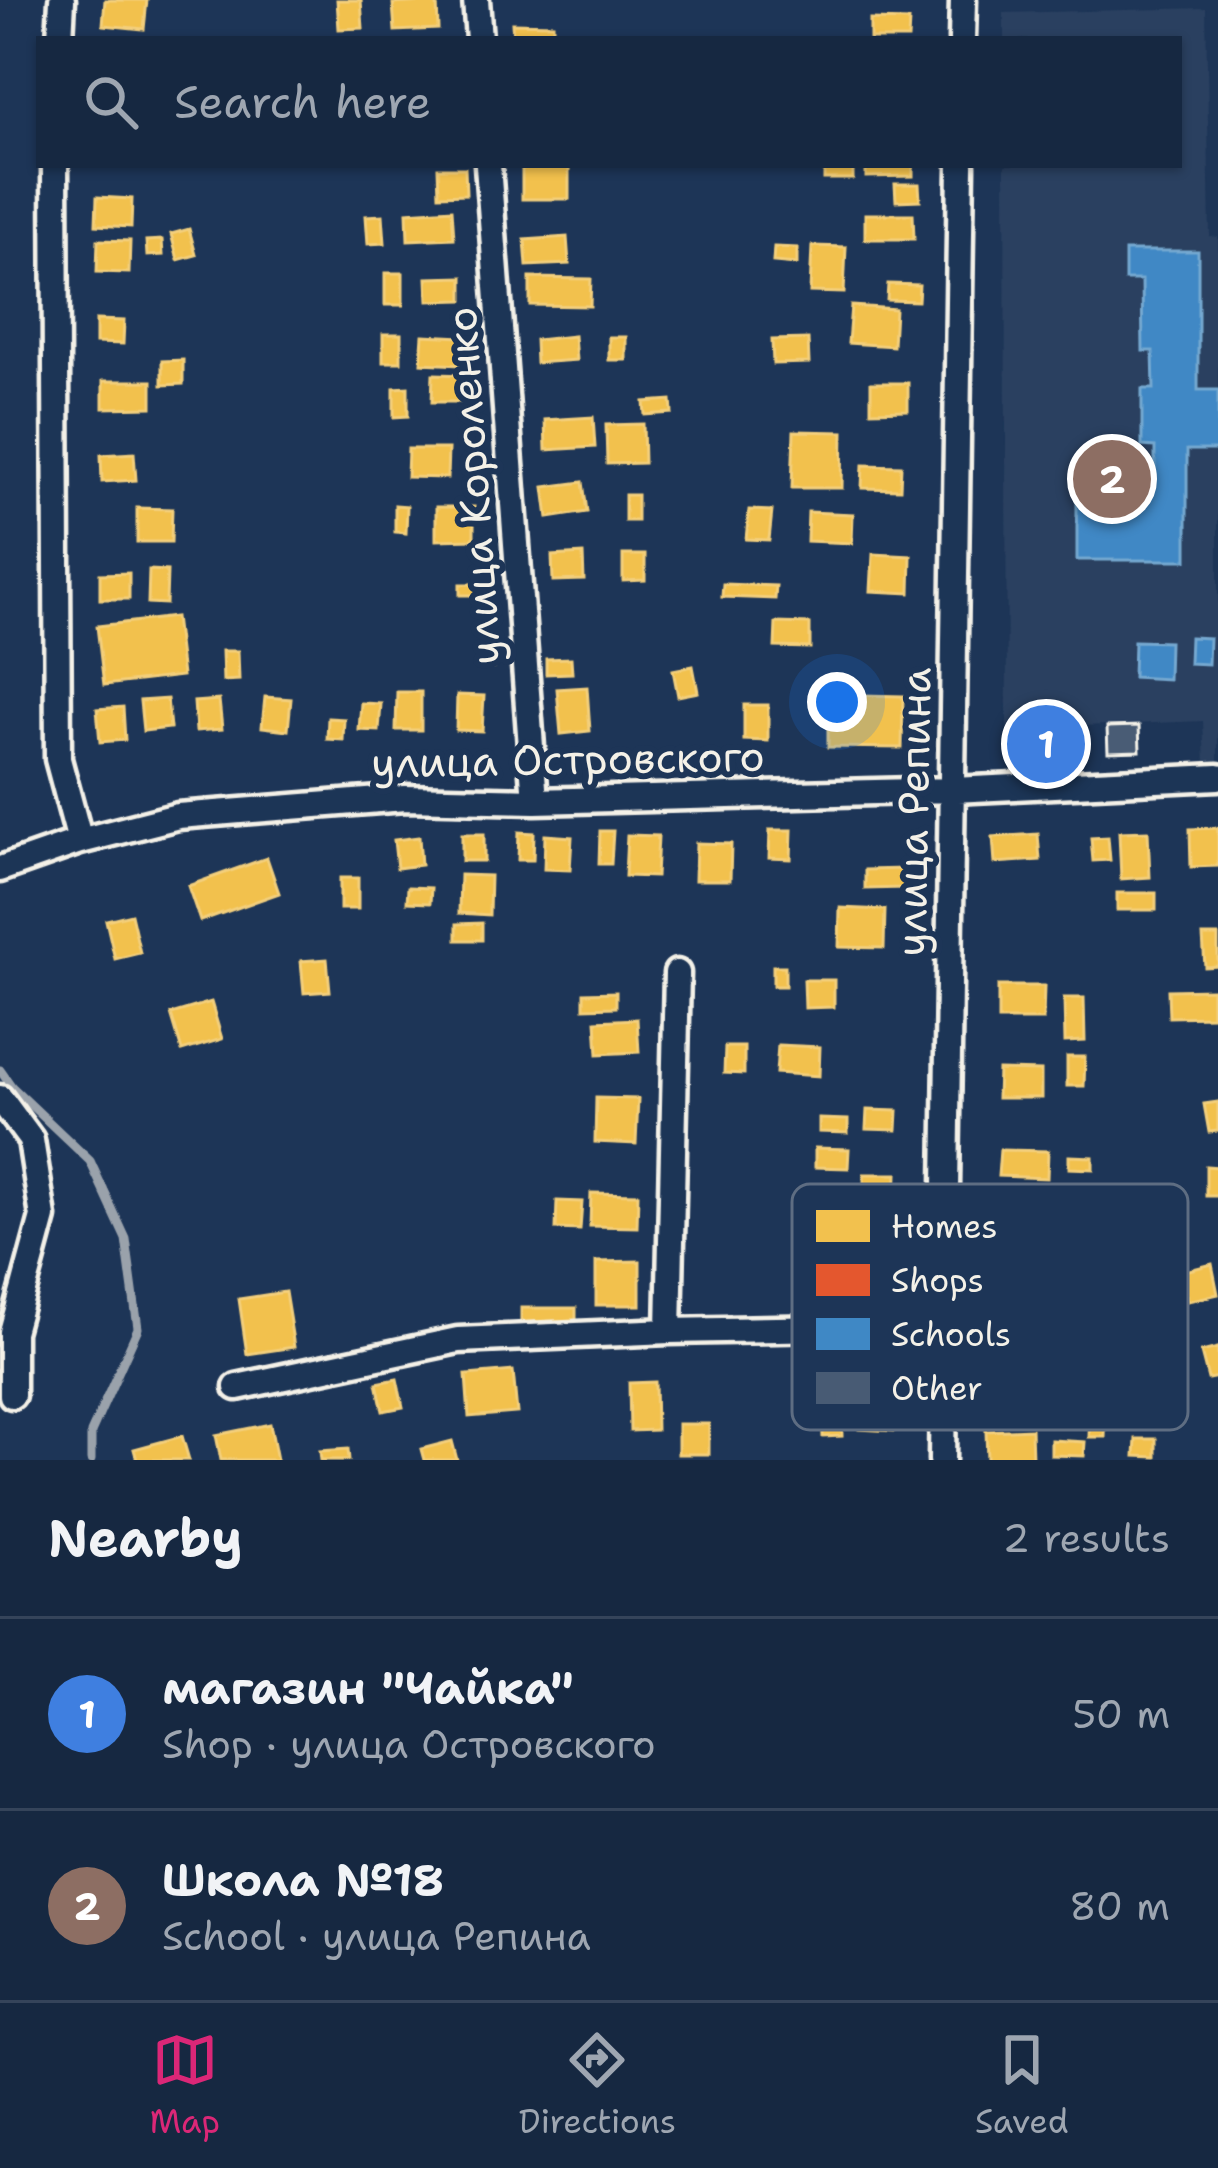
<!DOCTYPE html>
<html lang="en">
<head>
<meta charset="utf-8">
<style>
  body { margin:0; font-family:"Shantell Sans",sans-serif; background:#23344c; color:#f1f3f6 }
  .you { position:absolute; left:837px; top:702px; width:42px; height:42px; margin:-30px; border:9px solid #fff; border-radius:50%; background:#1a73e8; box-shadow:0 0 0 18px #1a73e833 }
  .badge { display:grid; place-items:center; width:78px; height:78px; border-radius:50%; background:#db2777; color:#fff; font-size:39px; font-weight:700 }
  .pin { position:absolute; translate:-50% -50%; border:6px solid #fff; box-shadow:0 3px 12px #0006 }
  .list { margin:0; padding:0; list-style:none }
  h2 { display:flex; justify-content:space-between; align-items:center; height:156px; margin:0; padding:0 48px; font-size:51px }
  h2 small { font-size:39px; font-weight:400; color:#9ea6b1 }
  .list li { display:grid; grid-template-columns:78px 1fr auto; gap:36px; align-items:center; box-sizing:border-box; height:192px; padding:0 48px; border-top:3px solid #35445a }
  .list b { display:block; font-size:45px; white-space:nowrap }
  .list p { margin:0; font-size:39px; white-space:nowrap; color:#9ea6b1 }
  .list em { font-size:39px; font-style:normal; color:#9ea6b1 }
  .icon { flex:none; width:66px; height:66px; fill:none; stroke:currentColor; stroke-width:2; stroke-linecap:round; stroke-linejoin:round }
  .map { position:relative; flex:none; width:1218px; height:1460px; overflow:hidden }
  .search { position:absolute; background:#162841; box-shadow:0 3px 9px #0004; left:36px; right:36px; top:36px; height:132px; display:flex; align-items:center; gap:30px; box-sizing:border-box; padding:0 42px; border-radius:0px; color:#9ea6b1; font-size:45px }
  .sheet { height:540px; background:#162841 }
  nav { display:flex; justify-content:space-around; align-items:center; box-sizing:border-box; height:168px; border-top:3px solid #35445a; background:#162841; font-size:33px; color:#9ea6b1 }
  nav a { display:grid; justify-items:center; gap:6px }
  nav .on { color:#db2777 }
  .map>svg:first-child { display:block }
</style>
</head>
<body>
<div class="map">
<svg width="1218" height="1460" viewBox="0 0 1218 1460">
  <rect width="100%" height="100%" fill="#1d3557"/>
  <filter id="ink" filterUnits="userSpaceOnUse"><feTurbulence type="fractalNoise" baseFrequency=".00833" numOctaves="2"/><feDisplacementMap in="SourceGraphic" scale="24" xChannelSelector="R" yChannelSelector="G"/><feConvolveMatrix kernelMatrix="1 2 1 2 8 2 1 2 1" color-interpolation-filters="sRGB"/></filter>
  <g filter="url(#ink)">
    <path fill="#2a4060" d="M1206 8 1210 236 1218 237V763H1205L1203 721 1007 729 1005 165H1179V39H1004V13Z"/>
    <path fill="#f2c14e" stroke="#f3cf7c" stroke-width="3" d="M105 0H147L144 29 103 25Z
      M337 0H361L363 28 339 29Z
      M437 1 438 29 395 31 393 4Z
      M870 20 909 21 908 39H870Z
      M512 23 553 24V39H513Z
      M824 165H853V179H824Z
      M866 165H913V176L866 177Z
      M438 168H465L466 194 439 195Z
      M522 168H569V199H522Z
      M895 184H919L920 200 896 201Z
      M97 197 132 199 131 227 96 225Z
      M452 209 454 238 408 240 407 212Z
      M865 214H913L914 239H865Z
      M383 215 385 243 368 244 366 216Z
      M189 229 196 255 178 260 171 234Z
      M567 237 569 264 527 266 525 240Z
      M98 240 130 241 129 273 97 272Z
      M162 240 163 255 147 256 146 241Z
      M812 246 846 247 844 293 810 292Z
      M774 247 797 248V264L773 262Z
      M385 273H403V305H385Z
      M463 277V300L428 301 427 278Z
      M530 278 591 279 590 306 530 305Z
      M888 284 919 285 918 301 887 300Z
      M851 306 895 309 893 346 848 343Z
      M96 320 124 321 123 344 96 343Z
      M383 334H401V362H383Z
      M423 335 462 337 461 365 421 363Z
      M574 336 576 360 536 363 535 340Z
      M609 337H626V360H609Z
      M808 339 809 363 773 364 772 340Z
      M183 360V384L162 385V361Z
      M433 374 469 375V402H432Z
      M103 381H152V407L103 408Z
      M871 383H908V410L871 411Z
      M408 387V416L394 417V388Z
      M671 400 672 413 645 415 644 402Z
      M593 417 595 447 546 450 545 420Z
      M643 424 644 463 607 464 606 425Z
      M794 431 843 432 842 488H792Z
      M408 449H448L447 478 407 477Z
      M134 453 136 480 102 482 101 455Z
      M863 465 901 466 900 489 862 488Z
      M583 482 587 512 548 518 544 487Z
      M625 495H637V521H625Z
      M395 505 407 506 406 533 395 532Z
      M436 507H474V539L436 540Z
      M137 508 172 509 171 542H137Z
      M749 510 772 511 769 540 746 539Z
      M808 512 853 514 852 543 807 541Z
      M583 554 584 580 553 581 552 556Z
      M873 554 911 556 910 593 871 591Z
      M623 555H645V580L623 581Z
      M149 570 167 571 166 604 148 603Z
      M129 573V599H100V574Z
      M460 584H486V595H460Z
      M723 584 776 586 775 599 722 597Z
      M175 617 182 676 104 685 97 626Z
      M776 623 810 624V648L775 647Z
      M481 644H493V668H481Z
      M222 651H238L239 680 223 681Z
      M571 658 572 673 546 674V659Z
      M693 666 698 692 678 696 673 670Z
      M587 687 590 731 561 734 557 689Z
      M397 692H421V730H396Z
      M457 695 484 696 482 731 456 730Z
      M861 695 903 696 902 748 828 747V717H861Z
      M265 697 291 699 288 730 262 727Z
      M167 699 170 728 143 731 140 701Z
      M219 700 222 729 196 731 194 702Z
      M361 703 381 704 379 731 359 730Z
      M744 705H768V741L744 740Z
      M123 707 125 740 100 742 97 709Z
      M328 718 344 719 343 740 327 739Z
      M1218 828V866L1191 867 1190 829Z
      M770 830H792L791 859 769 858Z
      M600 831H613L611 864H599Z
      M1148 831 1150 877 1121 879 1119 832Z
      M519 832 534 833 533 860H518Z
      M462 834H484V861H462Z
      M1038 834 1040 860 995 863 993 837Z
      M545 835 572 837 570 870 544 869Z
      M627 835 658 836 656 877 625 876Z
      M419 837 421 865 397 868 394 840Z
      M1108 837 1110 860 1093 861 1091 838Z
      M696 843 731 844 730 880H695Z
      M267 858 279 893 200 921 188 886Z
      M905 869V888L865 889V870Z
      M460 875 490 876 489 915 459 913Z
      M340 878H358V909H340Z
      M408 887 431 888 430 903 407 902Z
      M1117 893H1156V910H1117Z
      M840 908 885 910 884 948 839 947Z
      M131 914 140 953 115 959 106 920Z
      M482 923V940H457V924Z
      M1203 936H1218V966L1205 967Z
      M327 959 330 991 304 993 301 961Z
      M773 966H785V986H773Z
      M804 980H834V1007L805 1008Z
      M998 986H1044L1043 1020H998Z
      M1212 989V1016L1169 1017 1168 990Z
      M616 992V1007L584 1008V993Z
      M1064 998H1084L1085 1041 1065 1042Z
      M211 1002 222 1039 182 1051 171 1014Z
      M637 1019 639 1052 598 1054 596 1021Z
      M778 1045 820 1047 819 1076 776 1073Z
      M725 1047H744V1074L724 1073Z
      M1067 1057H1085L1084 1086H1067Z
      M998 1070 1041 1071V1098H997Z
      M596 1098 638 1099 636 1144 595 1142Z
      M1218 1102V1131L1209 1132 1204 1104Z
      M867 1110 898 1111 897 1130 866 1129Z
      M819 1119 848 1120V1133L819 1132Z
      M815 1148 849 1149 848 1168 815 1167Z
      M1000 1150 1048 1151 1047 1178 998 1176Z
      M1069 1156 1093 1157V1169L1069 1168Z
      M1206 1166 1218 1167V1196H1206Z
      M864 1174H897L896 1200H864Z
      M591 1193 638 1194 637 1227 590 1226Z
      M557 1201 582 1202 580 1230 556 1229Z
      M640 1261V1305H596V1262Z
      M1212 1264 1218 1294 1188 1301 1181 1272Z
      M285 1292 294 1347 247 1354 239 1299Z
      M521 1308H576V1324H521Z
      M1218 1348V1377L1208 1379 1201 1352Z
      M513 1371 517 1413 469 1417 466 1375Z
      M397 1379 403 1407 383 1411 377 1383Z
      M655 1382 656 1430 630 1431 629 1383Z
      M860 1402 895 1403 894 1431 859 1429Z
      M822 1403H841L842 1436 823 1437Z
      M1090 1409H1106L1105 1437H1089Z
      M270 1424 277 1460H221L216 1435Z
      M678 1424H709V1454H678Z
      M1031 1429 1032 1459 987 1460 986 1431Z
      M182 1436 189 1460H137L134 1449Z
      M1136 1439H1156V1457L1135 1456Z
      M1051 1440 1085 1442 1084 1456 1051 1455Z
      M452 1441 457 1460H424L421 1449Z
      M348 1449 349 1460H321L320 1451Z"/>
    <path fill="#e4572e" stroke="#e98566" stroke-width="3" d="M1081 730V757L1012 758 1011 731Z"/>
    <path fill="#3f88c5" stroke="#75a8d0" stroke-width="3" d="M1125 251H1198V390H1218V450H1187V560H1077V481H1155V447L1142 446V389H1154L1153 351H1143L1142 280H1125Z
      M1190 637 1209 638 1208 664 1189 663Z
      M1134 641 1169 642 1168 679 1133 677Z"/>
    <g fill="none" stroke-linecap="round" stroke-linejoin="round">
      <path stroke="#9aa2ab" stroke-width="9" d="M0 1070 12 1087 90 1161 126 1239 138 1328 91 1433V1460"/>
    </g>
    <path fill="#485b74" stroke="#f4f1e8" stroke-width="3" d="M1139 726 1140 751 1108 752 1107 727Z"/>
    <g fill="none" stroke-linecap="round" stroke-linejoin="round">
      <defs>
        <path id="minor" d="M476 0 479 39
          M60 39 62 0
          M962 39 963 0
          M55 165 58 759 80 841
          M488 165 535 801
          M0 869 80 841 178 816 405 798 535 801 953 790 1218 777
          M0 1098 31 1140 43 1217 12 1332V1395
          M669 1331 677 973
          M237 1387 458 1340 669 1331 943 1326
          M942 1460 961 165"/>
      </defs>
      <use href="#minor" stroke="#f4f1e8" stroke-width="33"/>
      <use href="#minor" stroke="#1d3557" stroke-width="24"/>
    </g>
  </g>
  <g text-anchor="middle" stroke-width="12" stroke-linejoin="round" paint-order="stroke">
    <g font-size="42" fill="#f4f1e8" stroke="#1d3557">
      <text transform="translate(473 486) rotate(-94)" y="15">улица Короленко</text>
      <text transform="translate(568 759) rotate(-1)" y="15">улица Островского</text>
      <text transform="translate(913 812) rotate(-89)" y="15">улица Репина</text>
    </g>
  </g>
  <rect x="792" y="1184" width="396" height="246" rx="18" fill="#1d3557" stroke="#5e6d82" stroke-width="3"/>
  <rect x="816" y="1210" width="54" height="32" fill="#f2c14e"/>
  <rect x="816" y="1264" width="54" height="32" fill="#e4572e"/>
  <rect x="816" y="1318" width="54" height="32" fill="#3f88c5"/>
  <rect x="816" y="1372" width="54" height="32" fill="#485b74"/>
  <g font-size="33" fill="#f4f1e8">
    <text x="891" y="1238">Homes</text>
    <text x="891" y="1292">Shops</text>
    <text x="891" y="1346">Schools</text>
    <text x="891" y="1400">Other</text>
  </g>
</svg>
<div class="you"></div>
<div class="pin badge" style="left:1046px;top:744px;background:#3f7fe0">1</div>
<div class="pin badge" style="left:1112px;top:479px;background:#8d6e63">2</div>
<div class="search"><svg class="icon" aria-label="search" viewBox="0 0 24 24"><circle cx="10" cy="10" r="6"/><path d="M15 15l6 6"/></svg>Search here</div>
</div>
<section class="sheet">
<h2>Nearby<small>2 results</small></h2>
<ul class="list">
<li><span class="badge" style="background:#3f7fe0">1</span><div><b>магазин &quot;Чайка&quot;</b><p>Shop · улица Островского</p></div><em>50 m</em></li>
<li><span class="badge" style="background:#8d6e63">2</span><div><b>Школа №18</b><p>School · улица Репина</p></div><em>80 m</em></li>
</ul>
</section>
<nav>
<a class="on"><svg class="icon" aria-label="map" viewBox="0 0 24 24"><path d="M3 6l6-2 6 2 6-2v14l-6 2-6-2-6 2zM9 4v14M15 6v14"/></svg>Map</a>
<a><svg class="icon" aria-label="directions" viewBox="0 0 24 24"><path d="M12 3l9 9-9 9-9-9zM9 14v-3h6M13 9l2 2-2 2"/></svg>Directions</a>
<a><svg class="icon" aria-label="saved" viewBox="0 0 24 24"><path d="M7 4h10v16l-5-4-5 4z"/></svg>Saved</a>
</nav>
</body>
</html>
